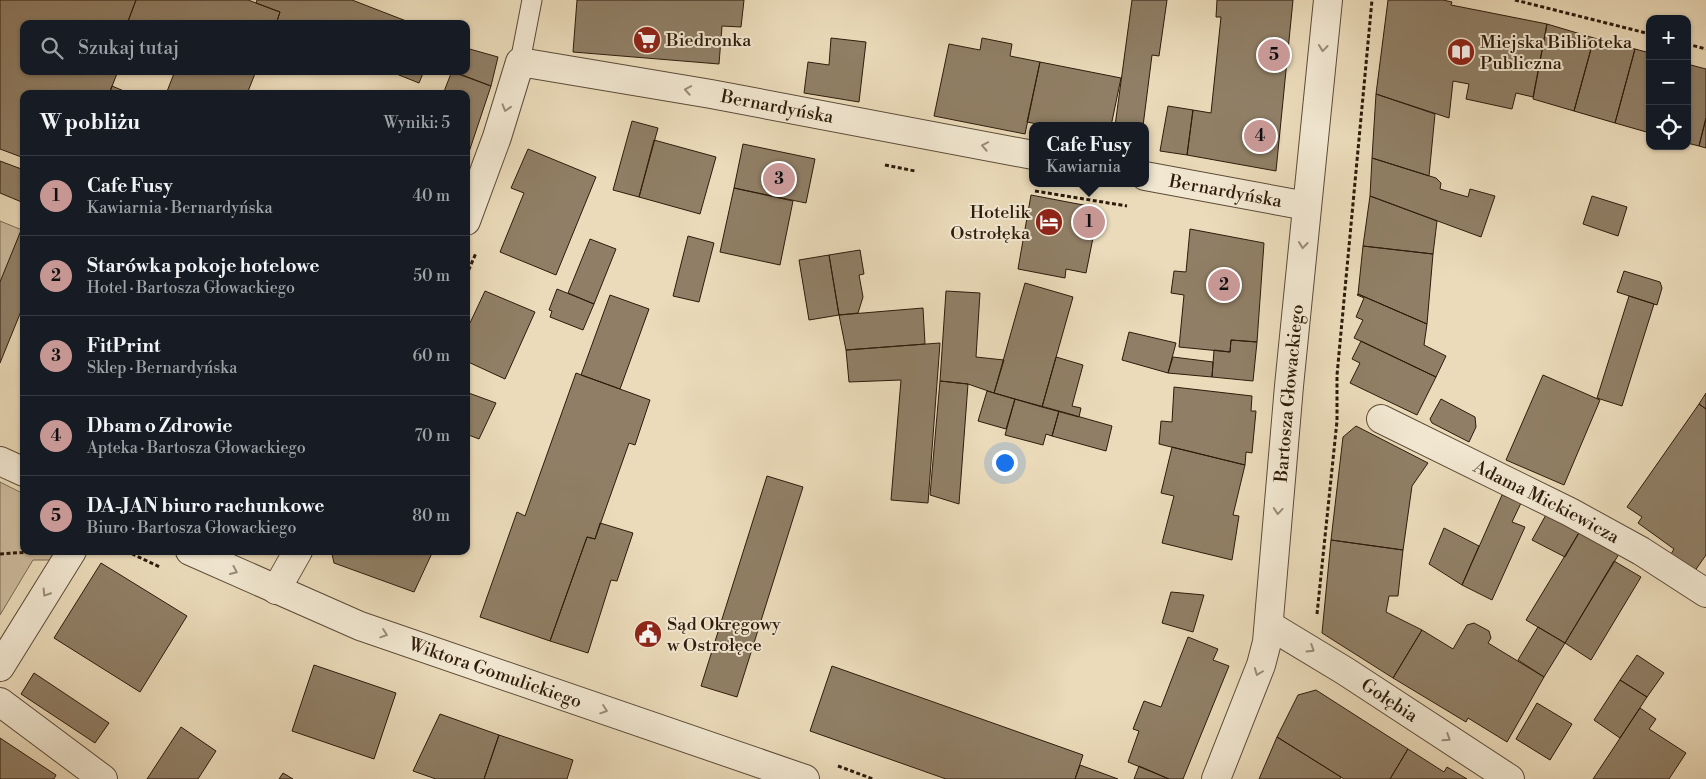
<!DOCTYPE html>
<html lang="pl">
<head>
<meta charset="utf-8">
<style>
  body { margin:0; font-family:"Libre Bodoni",serif; background:#20242c; color:#f1f3f6 }
  .controls { position:absolute; right:15px; top:15px; display:grid; overflow:hidden; border-radius:10px; box-shadow:0 1px 4px #0004 }
  .controls button { width:45px; height:45px; display:grid; place-items:center; padding:0; border:0; border-bottom:1px solid #363941; background:#171b24; color:#f1f3f6; font:25px sans-serif }
  .you { position:absolute; left:1004px; top:462px; width:18px; height:18px; margin:-12px; border:4px solid #fff; border-radius:50%; background:#1a73e8; box-shadow:0 0 0 8px #1a73e833 }
  .badge { display:grid; place-items:center; width:32px; height:32px; border-radius:50%; background:#c59692; color:#111; font-size:16px; font-weight:700 }
  .pin { position:absolute; translate:-50% -50%; border:2px solid #fff; box-shadow:0 1px 5px #0006 }
  .popup { position:absolute; left:1029px; top:122px; width:120px; height:65px; box-sizing:border-box; display:grid; place-content:center; border-radius:10px; background:#171b24; filter:drop-shadow(0 1px 4px #0005); font-size:16px; white-space:nowrap; color:#9ea1a6 }
  .popup b { font-size:19px; color:#f1f3f6 }
  .popup::after { content:''; position:absolute; left:50%; top:100%; margin-left:-10px; border:10px solid transparent; border-top-color:#171b24 }
  .list { margin:0; padding:0; list-style:none }
  h2 { display:flex; justify-content:space-between; align-items:center; height:65px; margin:0; padding:0 20px; font-size:21px }
  h2 small { font-size:16px; font-weight:400; color:#9ea1a6 }
  .list li { display:grid; grid-template-columns:32px 1fr auto; gap:15px; align-items:center; box-sizing:border-box; height:80px; padding:0 20px; border-top:1px solid #363941 }
  .list b { display:block; font-size:19px; white-space:nowrap }
  .list p { margin:0; font-size:16px; white-space:nowrap; color:#9ea1a6 }
  .list em { font-size:16px; font-style:normal; color:#9ea1a6 }
  .icon { flex:none; width:28px; height:28px; fill:none; stroke:currentColor; stroke-width:2; stroke-linecap:round; stroke-linejoin:round }
  .map { position:relative; flex:none; width:1706px; height:779px; overflow:hidden }
  .search { position:absolute; background:#171b24; box-shadow:0 1px 4px #0004; left:20px; top:20px; width:450px; height:55px; display:flex; align-items:center; gap:12px; box-sizing:border-box; padding:0 18px; border-radius:10px; color:#9ea1a6; font-size:19px }
  .panel { position:absolute; background:#171b24; box-shadow:0 1px 4px #0004; left:20px; top:90px; width:450px; height:465px; border-radius:10px }
  .map>svg:first-child { display:block }
</style>
</head>
<body>
<div class="map">
<svg width="1706" height="779" viewBox="0 0 1706 779">
  <rect width="100%" height="100%" fill="#ebdbba"/>
  <filter id="stains"><feTurbulence type="fractalNoise" baseFrequency=".004" numOctaves="4"/><feColorMatrix values="0 0 0 0 .2 0 0 0 0 .09 0 0 0 0 .02 0 0 0 .5 -.17"/></filter>
  <radialGradient id="worn" r=".72"><stop offset=".6" stop-color="#630" stop-opacity="0"/><stop offset="1" stop-color="#630" stop-opacity=".3"/></radialGradient>
  <path fill="#cbba9c" stroke="#7c6a54" d="M0 221 22 230 0 284Z
    M0 482 24 494V551H61L57 560H33L0 615Z"/>
  <path fill="#907f66" stroke="#2d1b0b" d="M0 0H136L127 24H24V71H118L109 94H24V158L0 149Z
    M136 0H248L280 12 276 24H127Z
    M257 0H352L414 24H276L280 12 256 3Z
    M577 0H744L741 27 722 26 719 64 573 52Z
    M1132 0H1167L1159 56 1152 55 1143 126H1115Z
    M1217 0H1293L1276 171 1187 155 1193 110 1211 113 1221 17H1216Z
    M1388 0H1443L1452 2 1451 5 1547 24 1533 97 1516 93 1512 109 1466 99 1469 84 1453 81 1449 118 1376 94Z
    M1547 24 1594 38 1574 111 1533 99Z
    M831 38 866 42 859 102 804 93 808 62 829 65Z
    M982 38 1012 44 1010 56 1040 62 1025 134 934 116 949 44 980 50Z
    M1594 38 1635 49 1615 123 1574 111Z
    M466 48 498 57 491 86 458 74 459 71H466Z
    M1635 49 1650 53V133L1615 123Z
    M1040 62 1121 78 1111 126H1047L1027 122Z
    M1687 64 1706 69V118L1699 146 1687 143Z
    M175 71H256L247 94H166Z
    M389 71H424L419 83Z
    M452 71 491 86 466 161V94H443Z
    M112 86 131 94H109Z
    M1376 94 1435 114 1429 176 1372 158Z
    M1168 106 1193 110 1187 155 1160 151Z
    M1706 118V148L1699 146Z
    M632 121 658 128 639 197 613 190Z
    M654 140 716 157 700 214 639 197Z
    M743 144 815 159 806 203 734 188Z
    M528 149 596 177 556 275 500 252 524 193 511 188Z
    M1372 158 1436 178 1441 183 1440 189 1468 197 1470 189 1495 196 1481 237 1370 196Z
    M0 161 24 170V203L0 193Z
    M734 188 793 201 780 265 720 252Z
    M1031 195 1099 208 1086 273 1066 269 1065 278 1018 269Z
    M1370 196 1437 221 1433 254 1363 246Z
    M1592 196 1627 207 1618 236 1583 224Z
    M24 223V304L0 363V282Z
    M1190 229 1264 243 1257 342 1231 340 1230 352 1179 347 1184 295 1171 293 1174 271 1186 272Z
    M688 236 714 243 699 302 673 296Z
    M590 239 616 249 594 304 568 293Z
    M1363 246 1433 254 1427 324 1358 294Z
    M860 250 864 274 859 275 863 297 858 313 839 315 829 255Z
    M829 255 839 315 809 320 799 260Z
    M1624 271 1660 282 1662 288 1657 305 1617 292Z
    M1025 283 1073 297 1042 407 994 393Z
    M557 289 594 304 583 330 550 317 552 311 549 310Z
    M485 291 535 312 505 379 466 361V321L470 323Z
    M946 291 980 293 976 357 1004 360 994 393 968 384 940 381Z
    M1358 294 1427 324 1424 345 1446 356 1436 377 1354 338 1363 320 1356 317 1364 298 1357 295Z
    M610 295 649 309 620 389 581 375Z
    M1629 296 1654 304 1622 406 1597 398Z
    M923 308 925 344 846 350 839 315Z
    M1129 332 1176 343 1168 373 1122 360Z
    M1231 340 1257 342 1253 381 1212 377 1214 350 1230 352Z
    M1361 341 1436 377 1417 415 1350 383 1360 363 1352 359Z
    M940 343 928 503 891 500 901 380 849 382 846 350Z
    M1056 357 1083 365 1072 406 1081 408 1079 417 1042 407Z
    M1173 357 1213 362 1212 377 1168 373Z
    M576 373 650 400 635 445 629 443 595 539 587 537 550 641 480 617 517 512 525 516Z
    M1543 375 1600 400 1564 485 1506 460Z
    M940 381 968 384 959 504 930 495Z
    M1174 387 1252 396 1251 411H1256L1252 453 1246 452 1245 465 1159 444 1161 421 1172 422Z
    M987 391 1015 399 1006 429 978 421Z
    M466 392 496 403 479 439 466 434Z
    M1706 393V409L1699 404Z
    M1015 399 1059 411 1052 436 1046 434 1043 445 1005 435Z
    M1441 399 1475 417 1476 427 1469 442 1432 423 1430 419Z
    M1699 404 1706 409V555L1692 575 1668 559 1674 549 1638 523 1642 517 1627 507Z
    M1059 411 1112 426 1106 451 1052 436Z
    M1356 426 1428 463 1412 486 1403 550 1331 540 1343 437Z
    M1172 447 1245 465 1233 515 1239 516 1232 560 1162 543 1174 496 1161 493Z
    M767 476 803 487 737 697 701 686Z
    M1502 495 1521 503 1512 522 1525 527 1492 600 1462 585Z
    M1547 513 1580 531 1565 557 1532 540Z
    M600 523 633 533 617 581 611 580 588 653 550 641 587 537 595 539Z
    M1444 528 1479 546 1462 585 1429 564Z
    M1580 531 1619 554 1565 643 1526 620Z
    M1331 540 1403 550 1398 596H1389L1386 612 1422 630 1393 678 1322 633Z
    M333 551H433L414 592 334 563 332 554Z
    M1614 561 1641 577 1591 660 1565 643Z
    M101 563 187 616 140 692 54 638Z
    M1171 592 1204 595 1193 632 1162 623Z
    M1474 623 1489 631 1491 638 1488 643 1544 677 1507 742 1468 718 1466 722 1393 678 1422 630 1453 649 1467 625Z
    M1538 627 1565 643 1544 677 1518 660Z
    M1188 637 1218 649 1213 660 1229 666 1183 779H1169L1128 762 1139 731 1133 729 1144 701 1161 707Z
    M1637 655 1664 673 1647 697 1620 680Z
    M314 665 396 693 374 759 292 731Z
    M832 666 1083 755 1075 779H946L810 731Z
    M34 673 109 723 95 743 21 694Z
    M1620 680 1647 697 1620 738 1594 720Z
    M1316 690 1408 749 1390 779H1344L1277 737 1298 695Z
    M1537 703 1572 724 1550 760 1516 739Z
    M1640 708 1656 719 1649 729 1686 753 1669 779H1593Z
    M440 714 499 735 484 779H436L413 771Z
    M181 727 216 751 198 779H147Z
    M499 735 573 760 567 779H484Z
    M1277 737 1341 777 1340 779H1259Z
    M0 738 56 775 54 779H0Z
    M1408 749 1444 772 1447 767 1467 779H1390Z
    M1080 765 1118 779H1075Z
    M1139 766 1169 779H1134Z
    M283 773 293 779H279Z"/>
  <g fill="none" stroke-linecap="round" stroke-linejoin="round">
    <defs>
      <path id="lane" d="M520 62 532 0"/>
      <g id="street">
        <path id="s1" d="M1145 176 1307 206"/>
        <path id="s2" d="M466 221 497 137 520 62 711 94 1033 155"/>
        <path id="s3" d="M1381 419 1570 512 1641 551 1706 593"/>
        <path d="M0 461 24 472"/>
        <path id="s4" d="M190 551 360 626 805 779"/>
        <path d="M276 590 298 551"/>
        <path id="s5" d="M1269 625 1345 671 1510 779"/>
        <path d="M0 667 72 551"/>
        <path d="M0 702 103 779"/>
        <path id="s6" d="M1216 779 1261 665 1267 642 1289 386 1328 0"/>
      </g>
    </defs>
    <use href="#lane" stroke="#5c4b37" stroke-width="21"/>
    <use href="#street" stroke="#5c4b37" stroke-width="30"/>
    <path stroke="#2d1b0b" stroke-width="3" stroke-dasharray="4 2.5" stroke-linecap="butt" d="M1515 0 1650 34
      M1687 44 1706 49
      M885 165 915 171
      M1035 191 1127 206
      M466 276 476 253
      M126 551 160 567
      M0 554 29 552
      M1317 614 1337 421V375L1372 0
      M838 766 873 779"/>
    <use href="#lane" stroke="#f2e8d2" stroke-width="19"/>
    <use href="#street" stroke="#f2e8d2" stroke-width="28"/>
  </g>
  <defs><path id="oneway-chevron" d="M-2-3.5L2.5 0L-2 3.5" fill="none" stroke-width="1.6" stroke-linecap="round" stroke-linejoin="round" transform="scale(1.25)"/></defs>
  <g stroke="#998c78">
    <use href="#oneway-chevron" transform="translate(1323 48) rotate(96)"/>
    <use href="#oneway-chevron" transform="translate(688 90) rotate(-170)"/>
    <use href="#oneway-chevron" transform="translate(506 108) rotate(107)"/>
    <use href="#oneway-chevron" transform="translate(985 146) rotate(-169)"/>
    <use href="#oneway-chevron" transform="translate(1303 245) rotate(96)"/>
    <use href="#oneway-chevron" transform="translate(1278 511) rotate(95)"/>
    <use href="#oneway-chevron" transform="translate(234 571) rotate(24)"/>
    <use href="#oneway-chevron" transform="translate(46 593) rotate(122)"/>
    <use href="#oneway-chevron" transform="translate(384 634) rotate(19)"/>
    <use href="#oneway-chevron" transform="translate(1311 649) rotate(32)"/>
    <use href="#oneway-chevron" transform="translate(1258 672) rotate(111)"/>
    <use href="#oneway-chevron" transform="translate(604 710) rotate(19)"/>
    <use href="#oneway-chevron" transform="translate(1447 738) rotate(33)"/>
  </g>
  <defs>
    <symbol id="supermarket-disc" viewBox="-11 -11 22 22"><circle r="9.5" fill="#8f2418" stroke="#f2e8d2"/><path d="M-6-5.5h2.5l.6 2H6L4.5 2H-2.5L-4.4-4H-6ZM-1.5 3.2a1.3 1.3 0 1 0 .1 0ZM3 3.2a1.3 1.3 0 1 0 .1 0Z" fill="#fff"/></symbol>
    <symbol id="library-disc" viewBox="-11 -11 22 22"><circle r="9.5" fill="#8f2418" stroke="#f2e8d2"/><path d="M-6-4Q-3-5.5-.7-3.5V5Q-3 3-6 4ZM6-4Q3-5.5 .7-3.5V5Q3 3 6 4Z" fill="#fff"/></symbol>
    <symbol id="hotel-disc" viewBox="-11 -11 22 22"><circle r="9.5" fill="#8f2418" stroke="#f2e8d2"/><path d="M-6-4.5h1.5V1H6V5H4.5V3h-9V5H-6ZM-4 0a1.8 1.8 0 1 1 3.6 0ZM.5 0V-2.5h3Q6-2.5 6 0Z" fill="#fff"/></symbol>
    <symbol id="civic-disc" viewBox="-11 -11 22 22"><circle r="9.5" fill="#8f2418" stroke="#f2e8d2"/><path d="M-.6-6.5H3V-4.5H.6V-3L4-1V1h2V6H-6V1h2V-1L-.6-3ZM-1.2 2.5V6h2.4V2.5Z" fill="#fff"/></symbol>
  </defs>
  <g fill-rule="evenodd">
    <use href="#supermarket-disc" x="631" y="24" width="32" height="32"/>
    <use href="#library-disc" x="1445" y="36" width="32" height="32"/>
    <use href="#hotel-disc" x="1033" y="206" width="32" height="32"/>
    <use href="#civic-disc" x="632" y="618" width="32" height="32"/>
  </g>
  <g text-anchor="middle" stroke-width="4" stroke-linejoin="round" paint-order="stroke">
    <g font-size="18" fill="#2d1b0b" stroke="#f2e8d2" text-anchor="start">
      <text x="666" y="46">Biedronka</text>
      <text x="1480" y="48">Miejska Biblioteka<tspan x="1480" dy="21">Publiczna</tspan></text>
      <text x="1030" y="218" text-anchor="end">Hotelik<tspan x="1030" dy="21">Ostrołęka</tspan></text>
      <text x="667" y="630">Sąd Okręgowy<tspan x="667" dy="21">w Ostrołęce</tspan></text>
    </g>
    <g font-size="18" fill="#2d1b0b" stroke="#f2e8d2">
      <text dy="6" stroke="none"><textPath href="#s2" startOffset="429">Bernardyńska</textPath></text>
      <text dy="6" stroke="none"><textPath href="#s1" startOffset="82">Bernardyńska</textPath></text>
      <text dy="6" stroke="none"><textPath href="#s6" startOffset="396">Bartosza Głowackiego</textPath></text>
      <text dy="6" stroke="none"><textPath href="#s3" startOffset="185">Adama Mickiewicza</textPath></text>
      <text dy="6" stroke="none"><textPath href="#s4" startOffset="329">Wiktora Gomulickiego</textPath></text>
      <text dy="6" stroke="none"><textPath href="#s5" startOffset="142">Gołębia</textPath></text>
    </g>
  </g>
  <rect width="100%" height="100%" filter="url(#stains)"/>
  <rect width="100%" height="100%" fill="url(#worn)"/>
</svg>
<div class="controls">
<button>+</button>
<button>−</button>
<button><svg class="icon" aria-label="locate" viewBox="0 0 24 24"><circle cx="12" cy="12" r="6"/><path d="M12 2v4M12 18v4M2 12h4M18 12h4"/></svg></button>
</div>
<div class="you"></div>
<div class="pin badge" style="left:1089px;top:222px">1</div>
<div class="popup"><b>Cafe Fusy</b>Kawiarnia</div>
<div class="pin badge" style="left:1224px;top:285px">2</div>
<div class="pin badge" style="left:779px;top:179px">3</div>
<div class="pin badge" style="left:1260px;top:136px">4</div>
<div class="pin badge" style="left:1274px;top:55px">5</div>
<div class="search"><svg class="icon" aria-label="search" viewBox="0 0 24 24"><circle cx="10" cy="10" r="6"/><path d="M15 15l6 6"/></svg>Szukaj tutaj</div>
<section class="panel">
<h2>W pobliżu<small>Wyniki: 5</small></h2>
<ul class="list">
<li><span class="badge">1</span><div><b>Cafe Fusy</b><p>Kawiarnia · Bernardyńska</p></div><em>40 m</em></li>
<li><span class="badge">2</span><div><b>Starówka pokoje hotelowe</b><p>Hotel · Bartosza Głowackiego</p></div><em>50 m</em></li>
<li><span class="badge">3</span><div><b>FitPrint</b><p>Sklep · Bernardyńska</p></div><em>60 m</em></li>
<li><span class="badge">4</span><div><b>Dbam o Zdrowie</b><p>Apteka · Bartosza Głowackiego</p></div><em>70 m</em></li>
<li><span class="badge">5</span><div><b>DA-JAN biuro rachunkowe</b><p>Biuro · Bartosza Głowackiego</p></div><em>80 m</em></li>
</ul>
</section>
</div>
</body>
</html>
